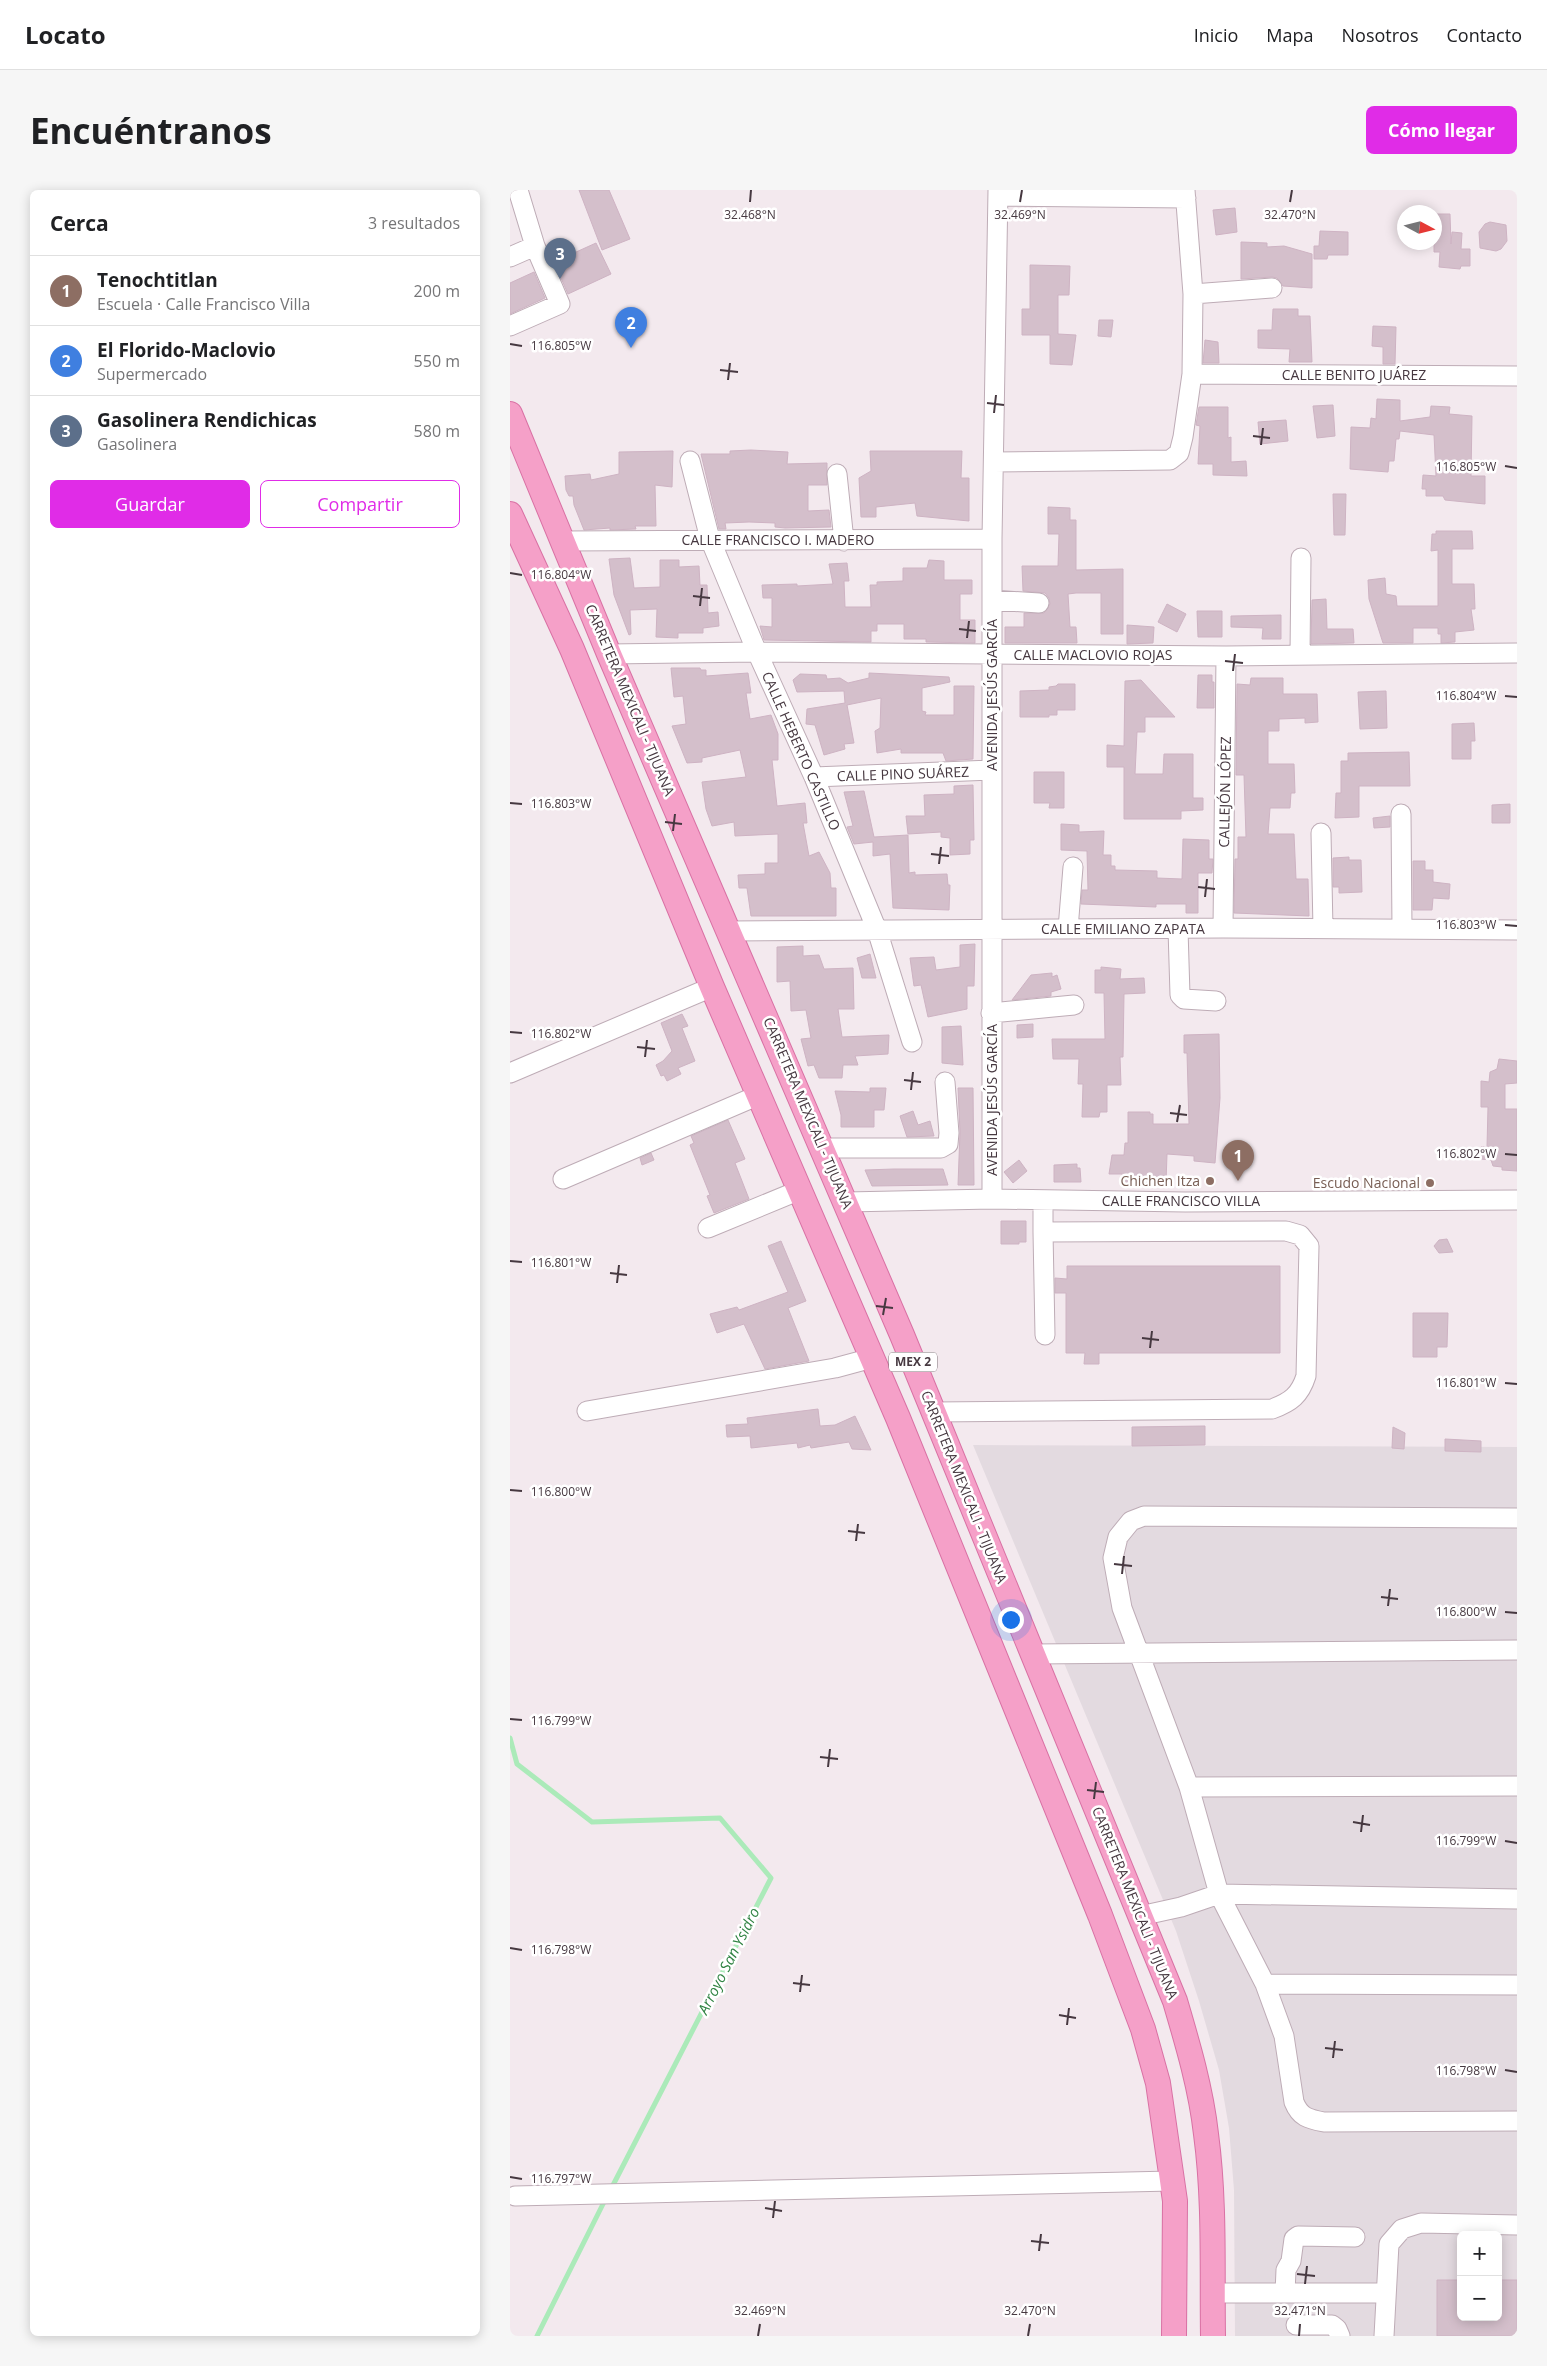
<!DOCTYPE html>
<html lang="es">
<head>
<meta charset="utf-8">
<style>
  body { margin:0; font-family:"Open Sans",sans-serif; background:#f6f6f6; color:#202124 }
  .controls { position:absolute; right:15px; bottom:15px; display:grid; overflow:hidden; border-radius:8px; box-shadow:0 2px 12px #0003 }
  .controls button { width:45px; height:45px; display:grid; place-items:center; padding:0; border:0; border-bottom:1px solid #e0e0e0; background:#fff; color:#202124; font:25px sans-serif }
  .compass { position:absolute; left:887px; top:15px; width:45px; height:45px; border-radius:50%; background:#fff; box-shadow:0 2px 12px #0003; rotate:97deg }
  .you { position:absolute; left:500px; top:1429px; width:18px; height:18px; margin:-12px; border:4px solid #fff; border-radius:50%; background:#1a73e8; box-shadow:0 0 0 8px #1a73e833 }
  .badge { display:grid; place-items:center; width:32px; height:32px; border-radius:50%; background:#e02ce7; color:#fff; font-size:16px; font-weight:700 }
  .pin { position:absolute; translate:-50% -41px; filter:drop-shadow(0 1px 2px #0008) }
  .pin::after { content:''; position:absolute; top:26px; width:18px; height:15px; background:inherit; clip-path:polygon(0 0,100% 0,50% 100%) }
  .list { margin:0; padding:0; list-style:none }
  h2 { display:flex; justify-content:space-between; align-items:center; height:65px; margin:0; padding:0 20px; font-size:21px }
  h2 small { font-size:16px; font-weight:400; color:#757577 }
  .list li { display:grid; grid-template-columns:32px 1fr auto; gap:15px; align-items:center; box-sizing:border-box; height:70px; padding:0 20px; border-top:1px solid #e0e0e0 }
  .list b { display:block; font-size:19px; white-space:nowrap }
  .list p { margin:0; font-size:16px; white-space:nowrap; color:#757577 }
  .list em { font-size:16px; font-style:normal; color:#757577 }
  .actions { display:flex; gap:10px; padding:15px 20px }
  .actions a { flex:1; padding:11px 0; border:1px solid #e02ce7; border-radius:8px; text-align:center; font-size:18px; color:#e02ce7 }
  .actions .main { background:#e02ce7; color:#fff }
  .map { position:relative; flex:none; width:1007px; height:2146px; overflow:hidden; border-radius:8px }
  header { display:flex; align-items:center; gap:30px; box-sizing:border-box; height:70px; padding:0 25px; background:#fff; border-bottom:1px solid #e0e0e0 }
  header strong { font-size:24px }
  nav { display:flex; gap:28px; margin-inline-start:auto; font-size:18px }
  .intro { display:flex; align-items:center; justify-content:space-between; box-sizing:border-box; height:120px; padding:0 30px }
  h1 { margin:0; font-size:35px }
  .button { padding:12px 22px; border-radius:8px; background:#e02ce7; color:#fff; font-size:18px; font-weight:700 }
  main { display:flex; gap:30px; padding:0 30px }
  aside { flex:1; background:#fff; border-radius:8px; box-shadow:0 2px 12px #0003 }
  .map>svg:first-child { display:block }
</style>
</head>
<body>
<header>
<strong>Locato</strong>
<nav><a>Inicio</a><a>Mapa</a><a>Nosotros</a><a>Contacto</a></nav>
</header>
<div class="intro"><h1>Encuéntranos</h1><a class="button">Cómo llegar</a></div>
<main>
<aside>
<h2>Cerca<small>3 resultados</small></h2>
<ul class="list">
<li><span class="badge" style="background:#8d6e63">1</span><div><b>Tenochtitlan</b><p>Escuela · Calle Francisco Villa</p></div><em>200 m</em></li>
<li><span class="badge" style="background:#3f7fe0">2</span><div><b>El Florido-Maclovio</b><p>Supermercado</p></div><em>550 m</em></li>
<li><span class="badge" style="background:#5c6f8a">3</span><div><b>Gasolinera Rendichicas</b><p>Gasolinera</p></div><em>580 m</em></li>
</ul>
<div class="actions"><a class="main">Guardar</a><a>Compartir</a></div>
</aside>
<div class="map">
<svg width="1007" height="2146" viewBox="0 0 1007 2146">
  <rect width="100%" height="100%" fill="#f3e9ee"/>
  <path fill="#e3dae0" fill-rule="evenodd" d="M463 1255 1007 1257V2146H725L724 2000 719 1938 709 1880 689 1811 666 1741ZM951 2045H988V2127H951Z"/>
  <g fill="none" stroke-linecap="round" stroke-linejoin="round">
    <path stroke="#abeab9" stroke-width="5" d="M0 1548 7 1574 82 1632 210 1628 261 1688 100 2001
      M27 2146 96 2008"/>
  </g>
  <path fill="#d4bfcb" stroke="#ceb3c3" d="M69 0H99L120 49 92 60Z
    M725 18 727 42 706 45 703 20Z
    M924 24H940L941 54 942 42 952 43 951 59H960V76H951L950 79 929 77 930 62H924Z
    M980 32 996 35 997 51 991 59 986 61 970 58 969 42 975 34Z
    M810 41 838 42V65H818L817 69H804V56H809Z
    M731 52 757 53V57L774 56 802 64V98L773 96 767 88 762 87 731 89Z
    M86 53 101 84 58 104 44 72Z
    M520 75 560 76 559 105H548V144L566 145 562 175 540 174V145H512V119H520Z
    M24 82 35 108 0 124V93Z
    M763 119H788V126H800L802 172H779L780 159 748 158V140H762Z
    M589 130H603L601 147 588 146Z
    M863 136 886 137 885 174H873V157L862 156Z
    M695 150 708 152 709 173H693Z
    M867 209 890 210V231L920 227 921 216 940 217 939 224 962 226 961 286H975V314L935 310 933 306H916V299H912L913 285 926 286 924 245 890 241 889 249H886L884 271H879L878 282 840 279 841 237 860 238 861 228 866 229Z
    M823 215 825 246 807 248 803 216Z
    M689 217H718V248L721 247V272L736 271 737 286 703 285V274H688L690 236 686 235Z
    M776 230 778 251 750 254 748 232Z
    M241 260 278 262 277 274 317 273V295H298V321L319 320 321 337 275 338 265 337V333L239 332 215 333 216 339H209L191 264H220V261Z
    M163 261 162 297 145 295 146 336H125L126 339 100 340V338L74 340 64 315 63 306H59L56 300 55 286 80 284 81 290 109 284V262Z
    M360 261H452L451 288H459V331L407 326 405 313 366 317V327H351L349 288 361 281Z
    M823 304H836L835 345H824Z
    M538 317 560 318V330H566V380L613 379V444H591V403H566L558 404 560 437H566L567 453H495V437H514V423H534L540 414 539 408 535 403 513 401 512 376H548L549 344H538Z
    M926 341H962L963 359H942V394H964L965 419H961L964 440 945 442V452L931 453V444H928V438H903V453H873L859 409 858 390 875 388 876 404 886 406 887 416H928V360L921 361 922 344H926Z
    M120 368 124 398 150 397V370H169V377L189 376 190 395H197L198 423 208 422 209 436 193 438V443H168V448L146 447 147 419 120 420 121 444 119 445 104 405 99 369Z
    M419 370 434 371V390H462V404H450V430H465V453L416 452V449H394V434H367V441H361V452L254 450 250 436 262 437V408H253L252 395 287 394V396L323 394 319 374 337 373 339 391H334L335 417H361L360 395H367V392L393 391V378H417Z
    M816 409 817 439H843L844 453 801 454 802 410Z
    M657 414 676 424 667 442 648 432Z
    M687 421H712V447H688Z
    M771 425V449H752L753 438 721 437V426Z
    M617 435 644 437 643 453 617 454Z
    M161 478H190L191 480H196V486L238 483 241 503H236L240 529 261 525 268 544V570H262L267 616 295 613 297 633H293L299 666 309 662 320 683 321 698H326V726H241L237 698H229L228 685 255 684V673H268V644L225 646 224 632 202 636 196 619 192 592 236 587 230 560 192 568V572L177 573 162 536 176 534 173 506 164 507Z
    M359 483 439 487 440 492 412 498V521L416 522 415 525H444V496H464L463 569 436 571 433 563H391V559L367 563 365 541 370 538 371 508 337 515 344 553 334 554 335 559 314 565 305 535 296 534 297 519 335 513 334 501 287 502 283 490 290 484 316 485 317 489 330 488 338 493 359 488Z
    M688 485H702V492H704V518H687Z
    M741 488H773V504H807L808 532 795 533V528L769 529V541H758V574H784L785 603H781L780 618H760L758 644H784L786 689H798L799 726 724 723 725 669H728V647H736L734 585H726L727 494 740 495Z
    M631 490 665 527H635V542H627L625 584H653L654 564H683V608H693V620L671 621V629H614V577H597V555L614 556 615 491Z
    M548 494H565V520H547V525H539V527H510V501L539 500V497L546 496Z
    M876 501 877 538 850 539 848 502Z
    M964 533 965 551H961V569H942V534Z
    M899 562 900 596H849V627L825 628 826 603H831V571H838V563Z
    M524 582H554V618H539L540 613H524Z
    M463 595 464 650H460V664L440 665V648L431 647V642L398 644 396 626H415L414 605 444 604V596Z
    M354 601 364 647 398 645 399 683 405 682V685L437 684 438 695H440L439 720 383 718 380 664 363 666V652L344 654 337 637 343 636 334 602Z
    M1000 614V633H982V615Z
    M880 626V637L864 638 863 628Z
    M551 634 569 635V642L594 641 593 665H601V676H605V680L647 681V688L672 689 673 649 699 650V669H703L702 683H688V723H676V714H646V717L571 714 572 700H578L577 661 551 660Z
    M839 667V670H851L852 702 829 703V697H823V668Z
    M903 671H915V680H923V692L940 694 939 709 923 708 922 720H903Z
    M465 754 464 796H457V819L418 827 411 795 404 796 400 768 424 767 426 780 450 777V755Z
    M293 756V766L309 765 314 779 343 778 344 819H328L332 847 379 845 378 864 345 866 348 875H333L332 888H309L304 875 298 876 291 849 301 848 296 820 281 821 280 791 267 792V757Z
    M360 764 366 788H352L347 768Z
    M591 777 611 779 610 789 634 788 635 803 614 804 613 867H610L611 895H597V922H590L589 927H572L573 894H568L569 869H543L542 849H595L594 803H585V780H591Z
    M542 783V787L547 785 551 799 541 802V806L502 810 521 785Z
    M172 824 178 836 172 838 185 871 168 878 171 884 157 891 154 885 151 886 146 875 153 871 162 861 151 833Z
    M523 834V847L507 848V835Z
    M451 836 453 875 432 873V837Z
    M709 844 710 908 705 973 684 971V966L657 964 656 993H612V984H599L602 965H614L615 953H618V922H640V924H643V934H679L677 863H674V845Z
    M989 869 1007 871V893L995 894V919H1007V981L992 980V977L983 976 981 970 970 969 971 957H977L978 917H971V891L979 892 980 882 987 879Z
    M360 898H376L374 920H364V937H331V925L325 901 360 902Z
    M448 898H463L464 995H448L450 942Z
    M403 921 408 935 420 931 424 946 397 947 390 926Z
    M218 930 235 969 225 973 239 1009 204 1023 197 1006 200 1005 180 955 184 953 181 946Z
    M141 963 144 970 132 975 130 968Z
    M509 970 517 981 503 993 494 982Z
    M567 974V978H570L571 992H544V975Z
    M384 979H433L438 995 362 996 355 980Z
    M491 1031H516V1052H509V1054H491Z
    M937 1049 943 1062 929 1063 924 1056 929 1050Z
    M271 1051 296 1111 278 1118 299 1171 255 1179 234 1134 207 1143 200 1124 227 1117 229 1120 278 1102 258 1056Z
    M557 1076H770V1163H589V1174H574L575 1163H556V1103H545V1088L557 1089Z
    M903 1123H938L937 1157H927V1167H903Z
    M308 1219 310 1236 325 1235 345 1226 361 1260 342 1259 339 1252 301 1258 300 1255 288 1258 287 1253 241 1258 240 1246 217 1247 216 1235 238 1234 237 1228Z
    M695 1236V1255L622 1256V1237Z
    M883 1237 895 1243 894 1259 882 1258Z
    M935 1249 971 1251V1262L935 1261Z
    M927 2090H951V2127H988V2090H1007V2146H927Z"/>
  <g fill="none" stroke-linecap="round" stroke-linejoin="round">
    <defs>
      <path id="minor" d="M8 0 25 56
        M488 6 676 8
        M0 67 25 56 50 114 0 136
        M683 104 762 98
        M682 184 1007 186
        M180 271 200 349 247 462 304 587 367 740 402 852
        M484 272 660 270 669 263 673 247 682 184 683 104 675 0
        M327 284 334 351
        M53 351 482 349
        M482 410 529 413
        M99 464 247 462 716 466 1007 463
        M790 465 791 368
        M304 587 482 580
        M891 624 892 739
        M811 643 813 739
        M713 738 716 466
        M558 739 563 677
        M668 739 670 805 674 809 706 811
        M219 741 713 738 1007 740
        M481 823 564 815
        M0 883 202 797
        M313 958H431L438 954 439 943 435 892
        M53 989 249 905
        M482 1009V349L488 0
        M336 1012 482 1009 675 1012 1007 1010
        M198 1038 290 1000
        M533 1042 535 1145
        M77 1221 325 1178 362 1168
        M424 1222 762 1219C781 1212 790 1205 796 1186L799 1056 790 1045 776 1041 533 1042V1010
        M1007 1328 634 1326 621 1331 608 1347 603 1368 612 1418 679 1597 709 1704 1007 1709
        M523 1464 1007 1460
        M679 1597 1007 1596
        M630 1726 671 1717 709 1704 755 1794 774 1846 784 1912C790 1927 798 1929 814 1932L1007 1931
        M755 1794 1007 1795
        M5 2006 662 1991
        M702 2103H875
        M775 2103 776 2080 781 2071 784 2049 788 2046 845 2047
        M786 2135H822L827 2139 830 2146
        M874 2146 879 2054 892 2039 911 2033 1007 2035"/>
      <path id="major" d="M0 224 99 464 392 1145 665 1811C678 1855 691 1899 696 1944 705 2011 702 2079 703 2146
        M0 324 62 459 202 797 388 1228 590 1725 633 1839 648 1893 665 2011 664 2146"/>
    </defs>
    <use href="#minor" stroke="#beacb6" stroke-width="21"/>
    <use href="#major" stroke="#d971a4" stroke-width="26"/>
    <use href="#minor" stroke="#fff" stroke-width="19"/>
    <use href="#major" stroke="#f5a0c8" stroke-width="24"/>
  </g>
  <path fill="none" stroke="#463840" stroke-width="2" d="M240 12 241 0M510 12 512 0M780 12 782 0M0 154 12 156M210 180 228 182M218 190 220 173M477 213 494 215M484 223 486 205M743 246 760 248M751 255 753 238M995 276 1007 278M0 383 12 385M183 406 200 408M190 416 192 398M449 439 466 441M457 448 459 431M715 471 733 473M723 481 725 464M995 506 1007 507M0 613 12 614M155 632 172 634M163 641 165 624M421 664 439 666M429 674 431 657M688 697 705 699M695 707 697 689M995 735 1007 736M0 842 12 843M127 857 145 859M135 867 137 850M394 890 411 892M401 900 403 882M660 923 677 925M667 932 670 915M995 964 1007 965M0 1071 12 1072M100 1083 117 1085M107 1093 109 1075M366 1116 383 1118M373 1125 376 1108M632 1148 649 1150M640 1158 642 1141M995 1193 1007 1194M0 1300 12 1301M338 1341 355 1343M346 1351 348 1334M604 1374 622 1376M612 1384 614 1366M871 1407 888 1409M878 1416 880 1399M995 1422 1007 1423M0 1529 12 1530M310 1567 328 1569M318 1577 320 1559M577 1600 594 1602M584 1609 586 1592M843 1632 860 1635M851 1642 853 1625M995 1651 1007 1653M0 1758 12 1760M283 1793 300 1795M290 1802 292 1785M549 1825 566 1828M557 1835 559 1818M815 1858 833 1860M823 1868 825 1851M995 1880 1007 1882M0 1987 12 1989M255 2018 272 2021M263 2028 265 2011M521 2051 539 2053M529 2061 531 2044M787 2084 805 2086M795 2094 797 2076M248 2146 250 2134M518 2146 520 2134M789 2146 790 2134"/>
  <g fill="#8d6e63" stroke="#fff" stroke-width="2">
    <circle cx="700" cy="991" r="5"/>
    <circle cx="920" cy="993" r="5"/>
  </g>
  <g text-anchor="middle" stroke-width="5" stroke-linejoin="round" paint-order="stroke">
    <rect fill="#fff" stroke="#7e7479" stroke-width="1" x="379" y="1162.5" width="48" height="19" rx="4"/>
    <g font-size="12" font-weight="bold" fill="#463840">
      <text x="403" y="1176">MEX 2</text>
    </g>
    <g font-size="14" fill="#463840" stroke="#fff">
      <text x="844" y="190">CALLE BENITO JUÁREZ</text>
      <text x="268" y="355">CALLE FRANCISCO I. MADERO</text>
      <text x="583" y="470">CALLE MACLOVIO ROJAS</text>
      <text transform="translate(482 505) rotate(-90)" y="5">AVENIDA JESÚS GARCÍA</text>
      <text transform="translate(120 510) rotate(67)" y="5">CARRETERA MEXICALI - TIJUANA</text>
      <text transform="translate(291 561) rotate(66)" y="5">CALLE HEBERTO CASTILLO</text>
      <text transform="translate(393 584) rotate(-2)" y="5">CALLE PINO SUÁREZ</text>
      <text transform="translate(715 602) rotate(-89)" y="5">CALLEJÓN LÓPEZ</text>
      <text x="613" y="744">CALLE EMILIANO ZAPATA</text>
      <text transform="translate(482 910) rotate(-90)" y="5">AVENIDA JESÚS GARCÍA</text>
      <text transform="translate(298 923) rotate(67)" y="5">CARRETERA MEXICALI - TIJUANA</text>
      <text x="671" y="1016">CALLE FRANCISCO VILLA</text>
      <text transform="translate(454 1297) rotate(68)" y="5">CARRETERA MEXICALI - TIJUANA</text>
      <text transform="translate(625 1713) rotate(68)" y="5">CARRETERA MEXICALI - TIJUANA</text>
    </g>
    <g font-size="14" fill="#785e54" stroke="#fff" text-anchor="end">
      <text x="690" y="996">Chichen Itza</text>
      <text x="910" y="998">Escudo Nacional</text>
    </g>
    <g font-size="15" font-style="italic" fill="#308343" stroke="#fff">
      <text transform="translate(219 1771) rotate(-63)" y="5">Arroyo San Ysidro</text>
    </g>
  </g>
  <g font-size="12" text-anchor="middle" fill="#463840" stroke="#fff" stroke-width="5" stroke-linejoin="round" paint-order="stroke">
    <text x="240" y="29">32.468°N</text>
    <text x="510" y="29">32.469°N</text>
    <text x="780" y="29">32.470°N</text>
    <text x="51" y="160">116.805°W</text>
    <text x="956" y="281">116.805°W</text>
    <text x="51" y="389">116.804°W</text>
    <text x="956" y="510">116.804°W</text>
    <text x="51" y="618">116.803°W</text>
    <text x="956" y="739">116.803°W</text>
    <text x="51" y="848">116.802°W</text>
    <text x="956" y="968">116.802°W</text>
    <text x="51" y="1077">116.801°W</text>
    <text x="956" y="1197">116.801°W</text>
    <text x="51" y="1306">116.800°W</text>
    <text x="956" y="1426">116.800°W</text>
    <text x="51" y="1535">116.799°W</text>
    <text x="956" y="1655">116.799°W</text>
    <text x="51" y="1764">116.798°W</text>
    <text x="956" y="1885">116.798°W</text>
    <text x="51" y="1993">116.797°W</text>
    <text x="250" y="2125">32.469°N</text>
    <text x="520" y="2125">32.470°N</text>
    <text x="790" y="2125">32.471°N</text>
  </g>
</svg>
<div class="controls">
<button>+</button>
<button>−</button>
</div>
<svg class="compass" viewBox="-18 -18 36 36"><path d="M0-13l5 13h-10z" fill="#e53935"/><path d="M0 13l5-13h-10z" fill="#757577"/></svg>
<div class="you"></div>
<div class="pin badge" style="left:728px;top:991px;background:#8d6e63">1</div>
<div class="pin badge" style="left:121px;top:158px;background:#3f7fe0">2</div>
<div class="pin badge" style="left:50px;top:89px;background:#5c6f8a">3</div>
</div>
</main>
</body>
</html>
